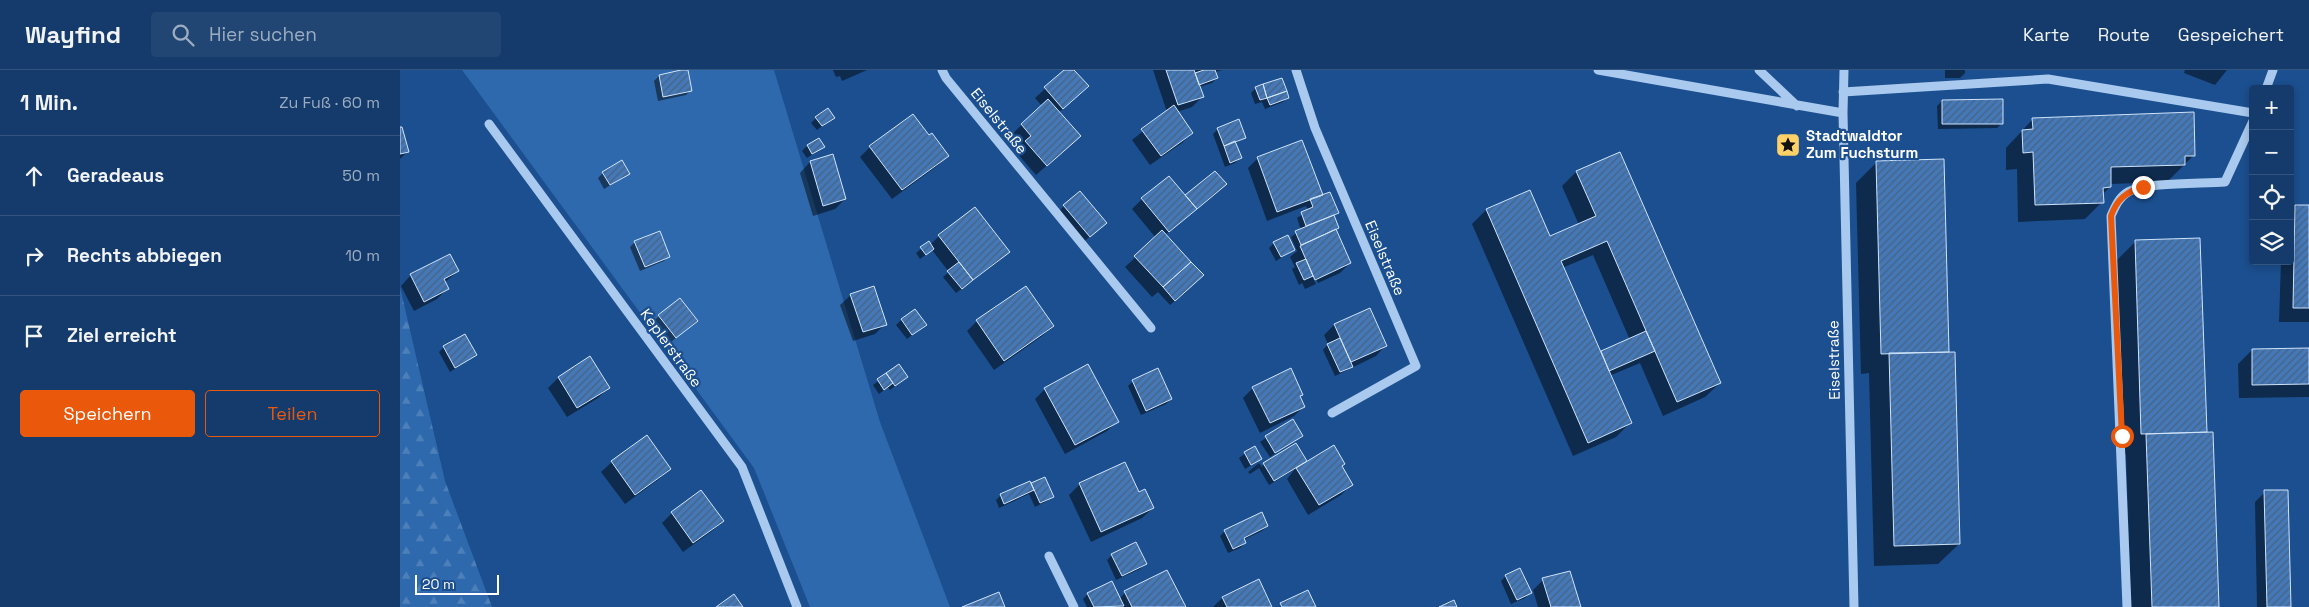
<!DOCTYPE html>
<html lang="de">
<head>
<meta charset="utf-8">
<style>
  body { margin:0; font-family:"Space Grotesk",sans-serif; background:#214673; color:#f1f3f6 }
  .controls { position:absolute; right:15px; top:15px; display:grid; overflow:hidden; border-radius:5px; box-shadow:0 2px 8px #0003 }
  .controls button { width:45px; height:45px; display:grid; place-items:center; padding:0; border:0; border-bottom:1px solid #33557e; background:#143b6b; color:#f1f3f6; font:25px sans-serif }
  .scale { position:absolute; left:15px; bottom:12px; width:84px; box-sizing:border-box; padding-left:5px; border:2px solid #fff; border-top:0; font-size:14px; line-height:18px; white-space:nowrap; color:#fff; -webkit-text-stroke:4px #1b4f8f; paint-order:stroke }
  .stop { position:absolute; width:15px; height:15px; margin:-11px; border:4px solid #ea580c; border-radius:50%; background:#fff }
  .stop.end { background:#ea580c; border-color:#fff; box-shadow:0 1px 5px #0008 }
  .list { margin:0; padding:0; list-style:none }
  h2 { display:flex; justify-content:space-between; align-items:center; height:65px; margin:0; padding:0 20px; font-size:21px }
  h2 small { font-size:16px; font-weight:400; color:#9dadc1 }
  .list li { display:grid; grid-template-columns:32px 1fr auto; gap:15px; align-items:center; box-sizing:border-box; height:80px; padding:0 20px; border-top:1px solid #33557e }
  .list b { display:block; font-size:19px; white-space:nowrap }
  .list em { font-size:16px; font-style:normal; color:#9dadc1 }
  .actions { display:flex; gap:10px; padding:15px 20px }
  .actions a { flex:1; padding:11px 0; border:1px solid #ea580c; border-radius:5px; text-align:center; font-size:18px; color:#ea580c }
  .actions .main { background:#ea580c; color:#fff }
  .icon { flex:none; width:28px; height:28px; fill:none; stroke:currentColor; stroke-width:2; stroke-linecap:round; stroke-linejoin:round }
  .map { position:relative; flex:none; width:1909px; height:537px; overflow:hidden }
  header { display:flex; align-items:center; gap:30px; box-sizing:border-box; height:70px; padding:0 25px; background:#143b6b; border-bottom:1px solid #33557e }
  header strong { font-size:24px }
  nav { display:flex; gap:28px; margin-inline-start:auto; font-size:18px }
  .search { width:350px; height:45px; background:#214673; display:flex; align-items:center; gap:12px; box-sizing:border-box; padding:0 18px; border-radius:5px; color:#9dadc1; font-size:19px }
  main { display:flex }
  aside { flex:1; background:#143b6b }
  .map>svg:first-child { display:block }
</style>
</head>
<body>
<header>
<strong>Wayfind</strong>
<div class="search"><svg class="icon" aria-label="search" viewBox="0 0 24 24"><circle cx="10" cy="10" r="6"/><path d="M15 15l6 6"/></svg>Hier suchen</div>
<nav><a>Karte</a><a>Route</a><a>Gespeichert</a></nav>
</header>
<main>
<aside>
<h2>1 Min.<small>Zu Fuß · 60 m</small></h2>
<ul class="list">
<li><svg class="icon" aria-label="ahead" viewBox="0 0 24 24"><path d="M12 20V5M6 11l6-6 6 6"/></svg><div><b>Geradeaus</b></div><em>50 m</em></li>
<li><svg class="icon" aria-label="right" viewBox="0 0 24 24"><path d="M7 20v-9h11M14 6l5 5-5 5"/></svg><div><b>Rechts abbiegen</b></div><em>10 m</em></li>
<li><svg class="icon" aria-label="arrive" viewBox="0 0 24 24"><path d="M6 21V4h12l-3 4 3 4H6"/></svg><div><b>Ziel erreicht</b></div></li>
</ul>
<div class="actions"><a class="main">Speichern</a><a>Teilen</a></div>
</aside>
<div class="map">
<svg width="1909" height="537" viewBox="0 0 1909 537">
  <defs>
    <pattern id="forest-firs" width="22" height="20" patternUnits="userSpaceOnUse" patternTransform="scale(1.25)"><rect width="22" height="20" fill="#2e69ad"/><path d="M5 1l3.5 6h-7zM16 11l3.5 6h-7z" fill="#4d80b9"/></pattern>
    <pattern id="building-hatch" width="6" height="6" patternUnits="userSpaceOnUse" patternTransform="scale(1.25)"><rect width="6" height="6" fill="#4478b7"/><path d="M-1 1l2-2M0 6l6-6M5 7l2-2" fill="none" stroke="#486282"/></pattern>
  </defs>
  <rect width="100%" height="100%" fill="#1b4f8f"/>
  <path fill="#2e69ad" d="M62 0H374L480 352 550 537H410L354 398Z"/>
  <path fill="url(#forest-firs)" d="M0 217 45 411 92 537H0Z"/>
  <path fill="#0007" fill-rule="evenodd" d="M433 0H467L442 11 440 6 436 7Z
    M666 0H672L677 26 658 43 669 76 636 105 616 82 622 76 611 65 642 36 635 28Z
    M753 0H822L815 2 817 8 812 13 799 17 802 27 792 37 777 42 792 63 782 73 750 95 732 70 767 42Z
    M1545 0H1565V3L1560 8H1545Z
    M1785 0H1827L1815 15 1784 3Z
    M259 6 291 20 286 25 258 31 254 11Z
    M856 18 888 27 883 32 865 39 862 32 855 34 851 23Z
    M1542 31 1602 53 1597 58 1538 59 1537 36Z
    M434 47 417 60 411 53 416 48Z
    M1633 49 1794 85 1767 112 1710 114V117L1702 125V132L1685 149 1618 152 1617 99 1606 100V78Z
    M0 59 8 81 0 89Z
    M818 59 844 67 835 74 840 88 835 93 825 97 813 64Z
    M528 67 547 86 537 96 492 129 460 87 470 77Z
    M407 76 423 77 407 88 402 81Z
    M1220 84 1320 313 1305 327 1263 346 1240 293 1209 306 1230 353 1216 367 1173 386 1072 154 1086 140 1129 122 1149 168 1179 155 1162 116 1176 102ZM1193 185 1230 270 1200 284 1162 198Z
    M432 86 445 129 435 139 413 146 400 103 410 92Z
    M858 88 921 125 937 143 933 147 935 160 950 193 940 203 918 213 914 204 912 206 916 214 905 219 902 213 899 215 892 199 895 197 890 187 897 181 891 167 901 160 897 148 908 141 906 136 867 151 848 98Z
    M1543 90 1548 283 1559 474 1538 494 1474 496 1469 303 1461 304 1456 113 1477 92Z
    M203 103 228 104 204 119 198 108Z
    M785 127 790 144 765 165 797 210 770 235 758 222 752 227 725 197 756 168 732 139 742 129Z
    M664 136 705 153 679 176 654 146Z
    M1896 136H1909V252H1879L1881 191H1890V141Z
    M539 166 608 182 598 192 556 223 543 207 549 202 532 180 520 189 516 183 528 173 530 175Z
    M1799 169 1806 364 1817 537H1731L1726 384H1721L1715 192 1736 171Z
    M235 172 269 186 264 191 240 201 230 177Z
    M874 173 893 180 876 191 869 178Z
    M58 201 44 213 47 219 37 229 14 241 1 216 11 205Z
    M626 217 653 256 642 266 594 300 567 261 577 251Z
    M451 225 485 254 475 264 453 271 440 235Z
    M970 240 986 275 976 286 935 306 923 280 928 274 924 265 934 255Z
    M259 246 291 255 271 272 254 251Z
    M501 250 525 255 507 269 496 255Z
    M44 277 76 285 50 302 39 282Z
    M1909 279V327L1839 328 1838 294 1852 280Z
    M190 288 208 318 198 328 167 347 148 318 158 308Z
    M499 296 506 307 490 320 488 317 479 324 473 315Z
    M733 311 771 329 766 334 741 345 728 316Z
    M853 318 902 324 899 327 904 336 894 346 860 363 843 328Z
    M645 319 717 351 707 361 665 384 635 329Z
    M893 350 902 365 870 387 860 372Z
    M246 367 269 399 259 409 225 434 201 402 212 392Z
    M854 377 861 389 845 399 839 388Z
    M905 391 902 395 951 415 941 425 908 445 887 409 895 399 869 415 859 398 850 404 848 402 859 393 862 397 864 394Z
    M724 394 738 423 753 438 742 448 691 472 669 425 679 415Z
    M644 409 652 426 647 431 635 437 629 424 599 438 596 430 601 425Z
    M1865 422 1889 537H1857L1855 432Z
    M272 443 322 451 312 461 283 482 262 453Z
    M867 456 862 461 843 470 845 473 840 478 828 483 820 466 825 461Z
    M712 485 745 494 740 499 716 510 707 490Z
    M1106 506 1130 523 1125 528 1111 534 1101 511Z
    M1143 510 1179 537H1138L1133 520Z
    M858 511 870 537H813L822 528Z
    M725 523 785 537H687L683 529 688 524 719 529Z"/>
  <path fill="url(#building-hatch)" stroke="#cfe3fa" d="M281 0H288L292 21 263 27 259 5Z
    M664 0H674L689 16 663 39 644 17Z
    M766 0H794L804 27 778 35Z
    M804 0H815L818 8 799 15 795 3Z
    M882 8 887 21 867 28 863 14Z
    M863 14 867 28 860 30 855 17Z
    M887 21 889 28 870 35 867 28Z
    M648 29 681 66 647 96 625 71 631 66 621 54Z
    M1603 29V54H1542V30Z
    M774 35 793 63 761 86 741 59Z
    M428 38 435 48 422 56 415 47Z
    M1794 42 1795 86H1785V95L1711 97V117L1703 118 1704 133 1635 135 1633 82 1623 83 1622 60 1633 59 1632 48Z
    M513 44 529 65 532 63 549 86 502 120 469 76Z
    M839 49 846 68 824 76 817 58Z
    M0 57H2L9 82 0 84Z
    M419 68 425 77 412 84 407 75Z
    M902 70 923 125 877 142 857 87Z
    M835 71 842 88 830 93 824 76Z
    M1220 82 1321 313 1277 332 1207 171 1161 191 1232 353 1188 373 1086 139 1130 120 1150 166 1196 146 1176 101Z
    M433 84 446 129 423 136 410 91Z
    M1544 89 1549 282 1481 284 1476 91Z
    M222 90 230 104 210 115 202 102Z
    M815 101 827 114 797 139 785 125Z
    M769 106 797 139 769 162 741 128Z
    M680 121 707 153 690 167 663 135Z
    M930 122 939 143 906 156 901 142 913 137 910 129Z
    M1895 135H1909V238H1893Z
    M575 137 610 182 573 210 538 165Z
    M934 145 939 158 901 175 895 161Z
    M936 159 951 193 915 210 900 176Z
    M762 160 791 192 763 217 734 186Z
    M260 161 270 187 245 197 234 171Z
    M888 165 895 180 881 187 873 172Z
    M1800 168 1807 362 1741 364 1735 170Z
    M529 171 534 179 526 185 520 177Z
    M50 184 59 201 44 209 49 219 24 232 10 204Z
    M906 189 913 206 904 210 896 193Z
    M559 192 573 210 562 219 547 201Z
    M791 192 804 205 775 231 763 217Z
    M474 216 487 255 463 262 450 224Z
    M626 216 654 256 604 291 576 250Z
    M280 228 298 251 276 268 258 245Z
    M970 238 987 276 951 292 934 254Z
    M515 239 527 255 512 265 501 249Z
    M1246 261 1255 281 1209 301 1201 281Z
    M65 264 77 285 55 298 43 276Z
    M940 268 953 297 940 302 927 274Z
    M1909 278V314L1852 315V279Z
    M1555 282 1560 474 1494 476 1489 283Z
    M190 286 210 318 177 338 158 307Z
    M499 294 508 307 495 316 486 303Z
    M688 294 719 352 675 375 644 318Z
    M758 298 772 329 746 341 732 310Z
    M891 298 903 325 900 326 905 337 870 353 852 317Z
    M486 303 493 313 484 320 477 309Z
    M893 349 903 366 875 383 865 366Z
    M1813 362 1819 537H1752L1746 364Z
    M247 365 271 399 235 425 211 391Z
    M896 373 907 391 874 411 863 393Z
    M934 375 945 394 942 396 953 415 919 435 896 398Z
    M855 376 862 389 851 395 844 382Z
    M725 392 739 422 745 419 754 438 701 462 679 413Z
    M645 407 654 427 640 433 631 413Z
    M630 411 634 420 604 434 600 424Z
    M301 420 324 451 293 473 271 442Z
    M1864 420H1888L1891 537H1867Z
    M862 442 868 456 844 468 846 473 833 479 824 460Z
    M736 472 747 494 722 506 711 484Z
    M1120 498 1132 523 1117 530 1105 505Z
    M767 500 786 537H732L724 521Z
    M1170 501 1181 537H1151L1142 508Z
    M859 509 872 537H827L822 527Z
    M712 511 724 536 694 537 687 523Z
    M908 520 916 537H882L880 533Z
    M599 522 605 537H562Z
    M334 524 343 537H316Z
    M1054 530 1057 537H1039Z"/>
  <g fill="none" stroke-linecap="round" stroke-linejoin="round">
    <path stroke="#a9c9ee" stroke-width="9" d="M542 0 546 8 751 258
      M896 0 915 58 1016 296 932 343
      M1198 0 1443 43
      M1359 0 1397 36
      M1444 0 1443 43 1454 537
      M1866 19 1873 0
      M1443 22 1648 9 1853 43
      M89 54 342 397 397 537
      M649 486 674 537
      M1727 537 1711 146C1715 137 1719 127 1728 122 1746 112 1803 114 1825 112L1853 51"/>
  </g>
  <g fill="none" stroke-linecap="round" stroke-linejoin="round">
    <path stroke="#ea580c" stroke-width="6" d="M1722 366 1711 146C1717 129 1726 122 1743 117"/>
  </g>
  <defs>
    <symbol id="sight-square" viewBox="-11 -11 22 22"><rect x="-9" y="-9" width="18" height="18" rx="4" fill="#ffd166" stroke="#1b4f8f"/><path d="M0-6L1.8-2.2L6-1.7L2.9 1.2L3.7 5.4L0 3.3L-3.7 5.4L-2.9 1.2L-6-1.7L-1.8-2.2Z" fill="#111"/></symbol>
  </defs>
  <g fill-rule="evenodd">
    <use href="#sight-square" x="1374" y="61" width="28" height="28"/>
  </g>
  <g text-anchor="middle" stroke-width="4.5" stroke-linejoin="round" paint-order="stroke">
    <g font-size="15" fill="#fff" stroke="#1b4f8f">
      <text transform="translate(599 51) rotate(51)" y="5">Eiselstraße</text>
      <text transform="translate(985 188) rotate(67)" y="5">Eiselstraße</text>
      <text transform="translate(271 278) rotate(54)" y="5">Keplerstraße</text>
      <text transform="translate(1434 290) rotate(-91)" y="5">Eiselstraße</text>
    </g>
    <g font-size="15" font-weight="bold" fill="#fff" stroke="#1b4f8f" text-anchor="start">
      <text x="1406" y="71">Stadtwaldtor<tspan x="1406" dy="17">Zum Fuchsturm</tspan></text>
    </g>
  </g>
</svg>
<div class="controls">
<button>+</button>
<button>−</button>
<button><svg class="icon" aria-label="locate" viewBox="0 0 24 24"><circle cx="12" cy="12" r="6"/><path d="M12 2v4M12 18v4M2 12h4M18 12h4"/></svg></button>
<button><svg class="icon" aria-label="layers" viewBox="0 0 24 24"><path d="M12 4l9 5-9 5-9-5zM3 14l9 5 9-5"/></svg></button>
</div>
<div class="scale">20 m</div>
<div class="stop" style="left:1722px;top:366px"></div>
<div class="stop end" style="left:1743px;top:117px"></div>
</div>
</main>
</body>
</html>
